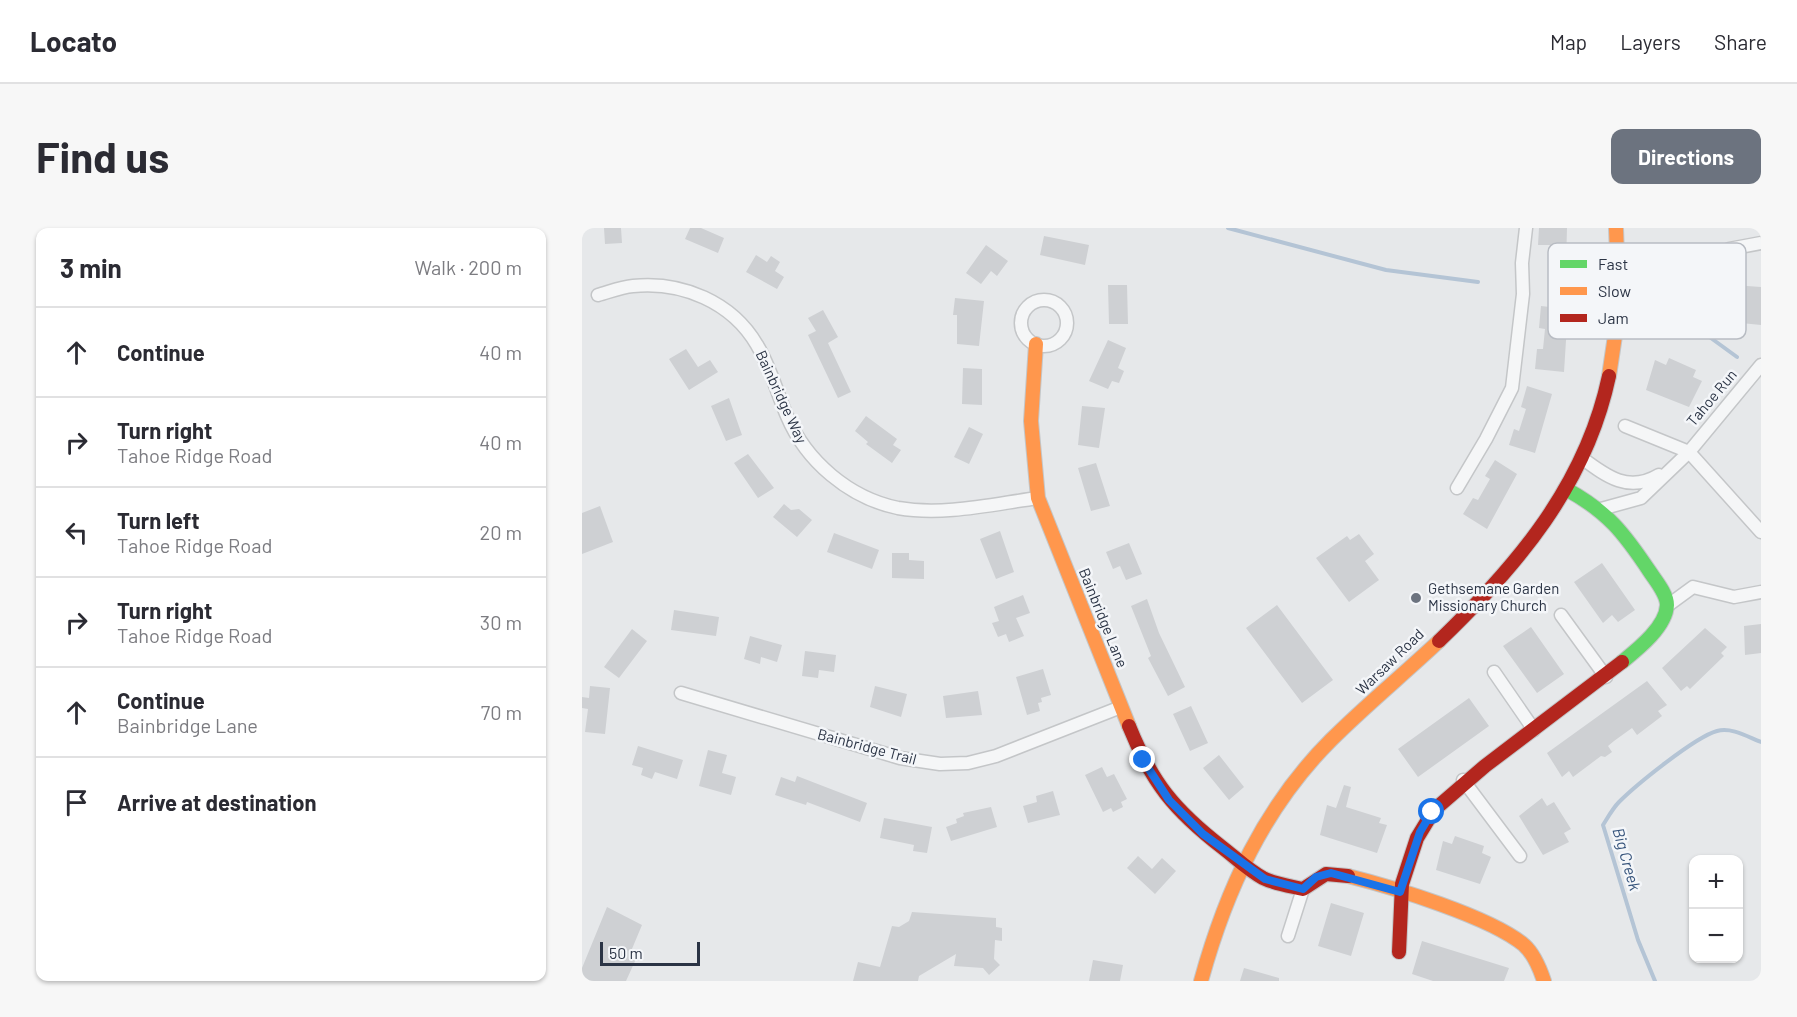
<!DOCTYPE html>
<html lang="en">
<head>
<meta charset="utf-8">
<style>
  body { margin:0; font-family:Barlow,sans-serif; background:#f7f7f7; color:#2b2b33 }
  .controls { position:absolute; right:18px; bottom:18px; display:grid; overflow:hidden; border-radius:12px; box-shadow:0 2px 4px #0004 }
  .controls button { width:54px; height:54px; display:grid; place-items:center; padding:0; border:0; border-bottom:2px solid #e1e1e2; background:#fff; color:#2b2b33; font:30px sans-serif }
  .scale { position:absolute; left:18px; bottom:15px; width:100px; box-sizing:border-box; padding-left:6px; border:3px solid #2b3445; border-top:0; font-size:16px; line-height:21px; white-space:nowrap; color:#2b3445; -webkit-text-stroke:4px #f4f6f9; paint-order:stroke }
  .stop { position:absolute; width:18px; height:18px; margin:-14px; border:4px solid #1a73e8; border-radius:50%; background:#fff }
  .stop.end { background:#1a73e8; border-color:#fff; box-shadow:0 2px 6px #0008 }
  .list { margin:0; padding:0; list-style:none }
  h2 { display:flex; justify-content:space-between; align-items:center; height:78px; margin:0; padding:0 24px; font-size:26px }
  h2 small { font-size:20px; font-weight:400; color:#7c7c81 }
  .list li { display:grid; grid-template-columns:39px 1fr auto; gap:18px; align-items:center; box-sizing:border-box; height:90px; padding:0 24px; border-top:2px solid #e1e1e2 }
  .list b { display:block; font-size:22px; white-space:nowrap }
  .list p { margin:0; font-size:20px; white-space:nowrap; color:#7c7c81 }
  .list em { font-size:20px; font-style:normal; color:#7c7c81 }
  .icon { flex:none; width:33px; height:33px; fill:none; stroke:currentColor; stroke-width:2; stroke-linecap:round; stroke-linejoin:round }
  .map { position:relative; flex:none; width:1179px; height:753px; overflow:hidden; border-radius:12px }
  header { display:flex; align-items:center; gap:36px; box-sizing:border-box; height:84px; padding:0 30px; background:#fff; border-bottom:2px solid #e1e1e2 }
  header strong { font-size:28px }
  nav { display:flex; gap:33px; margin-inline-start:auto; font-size:21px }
  .intro { display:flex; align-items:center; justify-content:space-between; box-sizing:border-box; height:144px; padding:0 36px }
  h1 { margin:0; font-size:42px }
  .button { padding:15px 27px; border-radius:12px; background:#6c737f; color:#fff; font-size:21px; font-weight:700 }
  main { display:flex; gap:36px; padding:0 36px }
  aside { flex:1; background:#fff; border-radius:12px; box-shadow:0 2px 4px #0004 }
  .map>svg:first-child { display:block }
</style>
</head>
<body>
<header>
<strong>Locato</strong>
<nav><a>Map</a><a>Layers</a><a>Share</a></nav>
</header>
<div class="intro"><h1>Find us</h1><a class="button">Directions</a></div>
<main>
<aside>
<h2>3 min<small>Walk · 200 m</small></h2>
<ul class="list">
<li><svg class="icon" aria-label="ahead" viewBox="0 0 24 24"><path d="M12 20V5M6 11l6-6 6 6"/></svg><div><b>Continue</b></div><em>40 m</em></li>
<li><svg class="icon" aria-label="right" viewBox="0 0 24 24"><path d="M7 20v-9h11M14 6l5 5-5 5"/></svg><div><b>Turn right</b><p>Tahoe Ridge Road</p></div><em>40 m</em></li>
<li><svg class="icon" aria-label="left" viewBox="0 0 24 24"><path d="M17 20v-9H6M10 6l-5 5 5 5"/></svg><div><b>Turn left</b><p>Tahoe Ridge Road</p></div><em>20 m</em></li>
<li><svg class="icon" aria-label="right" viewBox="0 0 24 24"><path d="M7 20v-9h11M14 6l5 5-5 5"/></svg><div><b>Turn right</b><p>Tahoe Ridge Road</p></div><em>30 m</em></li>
<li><svg class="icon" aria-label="ahead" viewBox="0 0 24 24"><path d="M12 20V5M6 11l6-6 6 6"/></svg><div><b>Continue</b><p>Bainbridge Lane</p></div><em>70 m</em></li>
<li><svg class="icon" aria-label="arrive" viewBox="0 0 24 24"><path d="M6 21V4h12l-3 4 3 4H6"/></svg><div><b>Arrive at destination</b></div></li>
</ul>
</aside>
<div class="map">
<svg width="1179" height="753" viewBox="0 0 1179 753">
  <rect width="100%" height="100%" fill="#e6e8ea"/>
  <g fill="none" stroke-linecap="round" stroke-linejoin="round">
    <path stroke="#b4c4d5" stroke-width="4" d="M646 0 804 42 896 54
      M1070 82 1111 97 1155 129
      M1073 753 1056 712 1021 597C1026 589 1031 580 1037 574 1054 557 1113 509 1135 503 1150 499 1166 509 1179 514"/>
  </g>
  <path fill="#ced0d3" d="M22 0H39L40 15 23 16Z
    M108 0H119L142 10 136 25 103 11Z
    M957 0H985L984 37 988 38 987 60 967 59 969 17H956Z
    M462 8 507 17 503 37 458 27Z
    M404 17 426 33 415 48 409 43 399 56 384 45Z
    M174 27 185 34 189 28 198 34 193 43 202 49 195 61 164 44Z
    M1095 39 1139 50 1137 56 1179 59V97L1159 95 1160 87 1124 78 1122 85 1093 77 1095 69 1085 66Z
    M526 57H545L546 96H527Z
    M373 70 402 73 397 118 375 116V87H371Z
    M959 78 986 81 982 144 953 141 955 121H961L963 101 957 100Z
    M241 82 256 109 246 115 269 164 256 170 226 107 234 103 226 90Z
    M526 112 544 120 536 140 542 143 537 155 530 153 526 161 507 153Z
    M104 121 116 139 128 132 136 144 107 162 87 131Z
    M1087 130 1114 142 1111 149 1120 153 1107 179 1064 162 1073 132 1084 137Z
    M381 140 400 141V177L380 176Z
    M945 158 970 166 953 225 927 217 932 201 937 203 944 181 939 179Z
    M147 170 160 207 144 213 129 178Z
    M500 178 523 180 517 220 496 217Z
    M284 188 315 211 311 217 319 222 310 235 284 216 286 214 273 203Z
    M387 199 401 206 387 236 372 229Z
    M166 226 192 260 176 270 152 235Z
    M913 232 935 246 905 301 881 286 891 270 896 272 908 251 903 248Z
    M514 235 528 278 509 283 496 240Z
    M202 276 209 282 217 281 230 292 215 309 191 289Z
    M18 278 31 314 0 326V285Z
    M418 303 432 344 414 351 398 311Z
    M252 305 297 322 290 341 245 324Z
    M777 306 792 326 783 333 797 352 767 374 734 330 765 308 768 312Z
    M547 315 560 346 544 352 538 338 531 341 524 324Z
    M310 325H327V332L342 333V351L310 350Z
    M1020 335 1053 382 1036 394 1030 387 1021 395 992 354Z
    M441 367 448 385 434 390 442 408 427 414 424 406 416 409 410 395 417 393 412 379Z
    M565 371 577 405 603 459 586 468 566 430 569 428 549 378Z
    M695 377 751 452 720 475 664 400Z
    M92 382 137 389 134 408 89 402Z
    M1179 396V425L1163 427 1162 398Z
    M949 399 982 446 955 465 921 418Z
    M1123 400 1145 419 1139 425 1142 428 1108 461 1105 458 1099 463 1080 440Z
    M50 401 65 413 37 450 22 439Z
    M168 408 200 417 195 434 179 429 178 436 162 431Z
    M223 423 254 427 252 444 237 442 236 450 220 448Z
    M461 441 469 467 459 470 460 474 456 475 458 483 445 487 434 449Z
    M1065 453 1085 477 1076 483 1080 488 1055 507 1050 500 1032 513 1026 518 1030 524 1023 529 1019 528 991 549 987 543 980 549 965 525Z
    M8 458 28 460 23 506 3 504 6 481 0 480V469L7 470Z
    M293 458 325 466 319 489 288 479Z
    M396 463 400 487 364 490 361 468Z
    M887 470 907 498 836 549 816 521Z
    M609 478 626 515 608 523 591 486Z
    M56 518 101 532 95 551 73 544 70 551 59 547 61 540 50 537Z
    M126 522 145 527 140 545 154 549 149 567 117 558Z
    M637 527 662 559 647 572 621 540Z
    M520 539 525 549 532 546 545 571 539 574 541 579 531 584 529 580 521 584 503 547Z
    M215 548 285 575 278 594 225 574 224 577 193 567 199 549 213 554Z
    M762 557 769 559 764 579 799 590 797 595 805 597 795 625 738 607 745 577 754 580Z
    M471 563 478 587 446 595 441 578 455 574 454 568Z
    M960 570 965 578 972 574 989 601 982 605 987 614 961 627 937 588Z
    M409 579 415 599 369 613 364 599 375 595 374 591 382 588 381 585Z
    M302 590 350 599 345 625 331 623 332 617 298 610Z
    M873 608 902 618 900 625 909 629 898 656 854 642 861 613 870 616Z
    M556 628 570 641 580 630 594 643 573 666 545 640Z
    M749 675 782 685 769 728 736 718Z
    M25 679 60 697 47 728 54 731 44 753H0V740Z
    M330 684 414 690V699L420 700V713L413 712 412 731 418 737 407 747 401 740 372 738 374 726 337 748 336 753H271L276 734 298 739 310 698 317 699 327 693Z
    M840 713 927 740 922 753H851L830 746Z
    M511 732 541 737 538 753H507Z
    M662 740 697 750V753H658Z"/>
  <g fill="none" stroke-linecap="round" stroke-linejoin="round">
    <defs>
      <path id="street" d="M1147 21 1179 15
        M16 67C27 64 39 59 51 58 100 53 150 74 175 117 188 138 195 165 205 188 224 233 267 270 316 280 362 288 411 276 456 270
        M439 95a23 23 0 1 1 46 0a23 23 0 1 1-46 0Z
        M1043 198 1107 224 1179 304
        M1000 230C1025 249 1047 265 1077 247
        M875 260 904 211 930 160 941 66 940 35 944 0
        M1019 281 1059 270 1107 224 1179 137
        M1085 378 1111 359 1152 369 1179 364
        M979 387 1024 449
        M912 444 952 502
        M99 465 318 530 358 536 386 535 414 528 539 479
        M881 552 938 628
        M706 708 721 661"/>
      <path id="fast" d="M984 261C1026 284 1042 305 1068 344 1074 353 1085 366 1085 377 1084 399 1056 421 1040 434"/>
      <path id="slow" d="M454 116 449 193 456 270 547 498
        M1027 148 1037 81 1034 0
        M766 648C810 659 909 689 942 717 952 726 958 741 962 753
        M619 753C644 662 682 579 749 512 784 477 822 446 857 413"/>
      <path id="jam" d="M857 413C935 338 1004 257 1027 148
        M547 498C570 555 592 582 641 620 654 630 666 642 681 650 693 656 708 658 721 661L744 646 766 648
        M817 724 820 656 835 610 852 582 903 538 1040 434"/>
    </defs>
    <use href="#street" stroke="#c4c6c8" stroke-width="15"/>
    <use href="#fast" stroke="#c4c6c8" stroke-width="16"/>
    <use href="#slow" stroke="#c4c6c8" stroke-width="16"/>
    <use href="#jam" stroke="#c4c6c8" stroke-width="16"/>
    <use href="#street" stroke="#f5f6f7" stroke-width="12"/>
    <use href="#fast" stroke="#63d668" stroke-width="14"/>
    <use href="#slow" stroke="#ff974d" stroke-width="14"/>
    <use href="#jam" stroke="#b3261e" stroke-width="14"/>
  </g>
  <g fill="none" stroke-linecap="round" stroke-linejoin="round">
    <path stroke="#1a73e8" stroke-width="8" d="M561 532 587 572 621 606 683 651 721 661 734 649 749 645 818 664 838 604 850 584"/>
  </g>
  <circle fill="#6c737f" stroke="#f4f6f9" stroke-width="2" cx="834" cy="370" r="6"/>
  <g text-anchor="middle" stroke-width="5" stroke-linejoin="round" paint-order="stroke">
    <g font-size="15" fill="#2b3445" stroke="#f4f6f9">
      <text transform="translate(199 169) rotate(65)" y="5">Bainbridge Way</text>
      <text transform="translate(1130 170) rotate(-50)" y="5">Tahoe Run</text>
      <text transform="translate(521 390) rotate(68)" y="5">Bainbridge Lane</text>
      <text transform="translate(808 434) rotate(-44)" y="5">Warsaw Road</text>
      <text transform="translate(285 519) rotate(15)" y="5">Bainbridge Trail</text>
    </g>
    <g font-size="15" fill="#2b3445" stroke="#f4f6f9" text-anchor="start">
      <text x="846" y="366">Gethsemane Garden<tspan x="846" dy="17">Missionary Church</tspan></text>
    </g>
    <g font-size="16" font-style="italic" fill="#34527a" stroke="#f4f6f9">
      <text transform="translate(1045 631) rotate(74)" y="6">Big Creek</text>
    </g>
  </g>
  <rect x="966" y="15" width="198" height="96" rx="9" fill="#f4f6f9" stroke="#b8bcc3" stroke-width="1.5"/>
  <rect x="978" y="32" width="27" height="8" fill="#63d668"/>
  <rect x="978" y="59" width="27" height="8" fill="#ff974d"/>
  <rect x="978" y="86" width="27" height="8" fill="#b3261e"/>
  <g font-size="16" fill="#2b3445">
    <text x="1016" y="42">Fast</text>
    <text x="1016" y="69">Slow</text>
    <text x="1016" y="96">Jam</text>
  </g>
</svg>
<div class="controls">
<button>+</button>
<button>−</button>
</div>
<div class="scale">50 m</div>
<div class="stop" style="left:850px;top:584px"></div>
<div class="stop end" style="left:561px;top:532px"></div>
</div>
</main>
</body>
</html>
